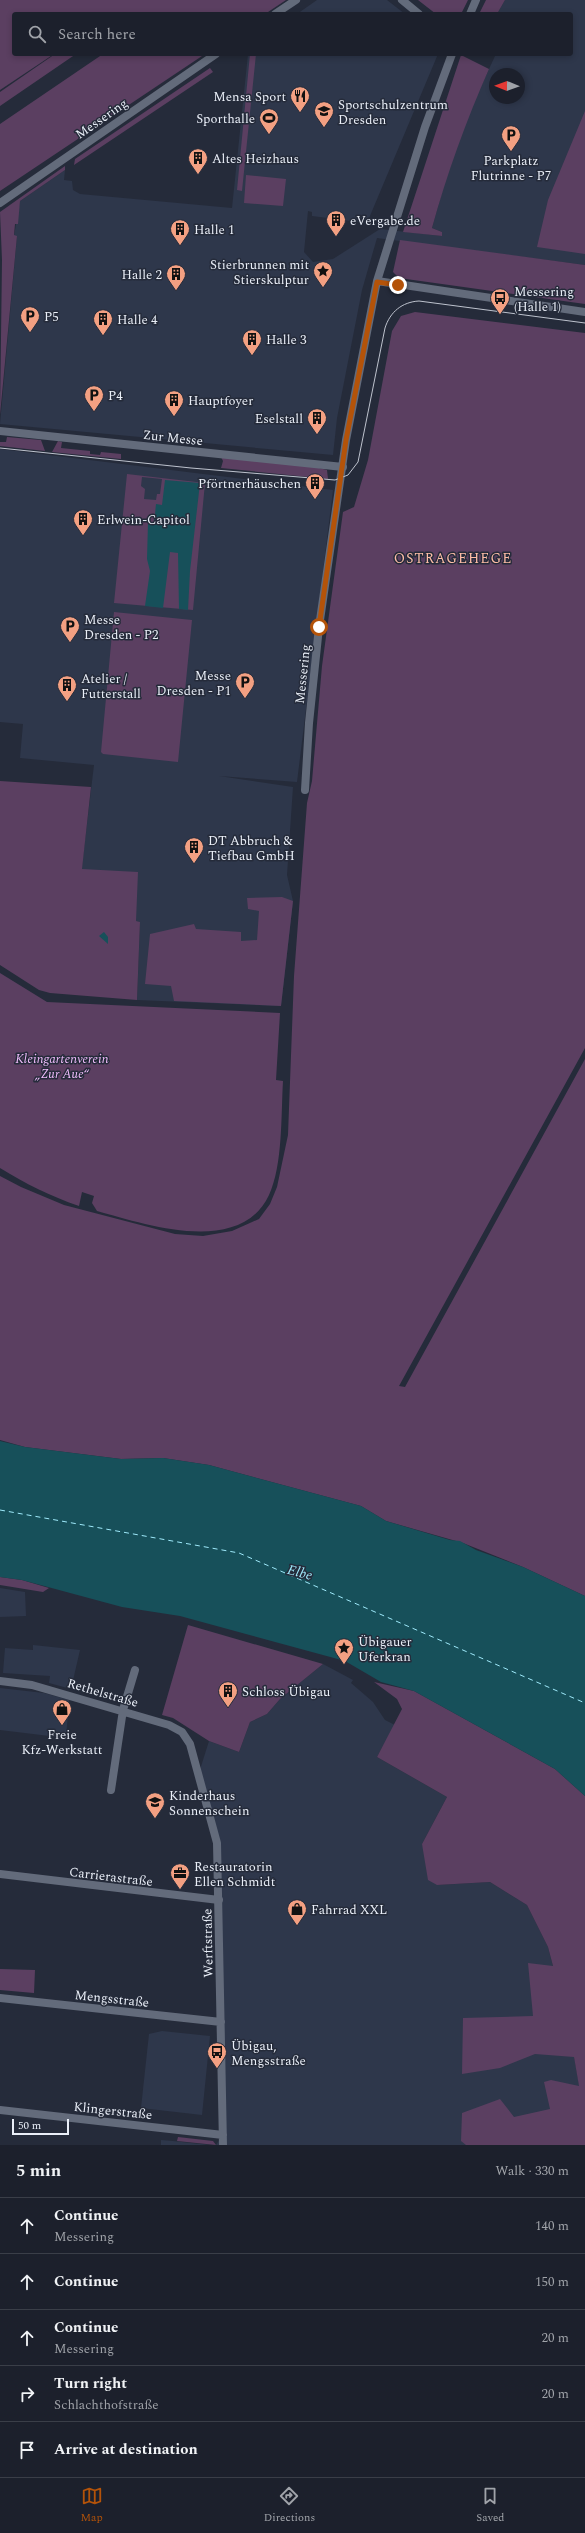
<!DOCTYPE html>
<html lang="en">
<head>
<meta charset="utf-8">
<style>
  body { margin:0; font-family:Spectral,serif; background:#252834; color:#f1f3f6 }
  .compass { position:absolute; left:489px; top:68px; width:36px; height:36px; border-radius:50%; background:#1c202c; box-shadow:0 2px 6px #0003; rotate:271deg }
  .scale { position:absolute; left:12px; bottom:10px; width:57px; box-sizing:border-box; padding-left:4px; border:2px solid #eaeff8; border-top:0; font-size:11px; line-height:14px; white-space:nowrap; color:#eaeff8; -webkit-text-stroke:3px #252b3a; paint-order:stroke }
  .stop { position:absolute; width:12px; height:12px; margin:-9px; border:3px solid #b45309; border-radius:50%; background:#fff }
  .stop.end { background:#b45309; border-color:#fff; box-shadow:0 1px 4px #0008 }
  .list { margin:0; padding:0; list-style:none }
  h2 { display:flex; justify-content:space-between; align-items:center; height:52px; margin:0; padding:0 16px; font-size:17px }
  h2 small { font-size:13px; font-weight:400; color:#a0a3a9 }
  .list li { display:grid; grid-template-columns:26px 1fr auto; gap:12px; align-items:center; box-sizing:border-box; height:56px; padding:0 16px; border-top:1px solid #3a3e48 }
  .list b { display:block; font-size:15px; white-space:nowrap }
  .list p { margin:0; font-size:13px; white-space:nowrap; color:#a0a3a9 }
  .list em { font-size:13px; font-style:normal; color:#a0a3a9 }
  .icon { flex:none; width:22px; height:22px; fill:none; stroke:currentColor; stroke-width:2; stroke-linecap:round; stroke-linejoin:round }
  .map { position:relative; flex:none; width:585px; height:2145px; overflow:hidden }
  .search { position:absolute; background:#1c202c; box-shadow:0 2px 6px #0003; left:12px; right:12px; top:12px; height:44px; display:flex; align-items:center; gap:10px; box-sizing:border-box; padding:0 14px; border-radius:4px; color:#a0a3a9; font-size:15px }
  .sheet { height:332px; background:#1c202c }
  nav { display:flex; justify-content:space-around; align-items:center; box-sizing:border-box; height:56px; border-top:1px solid #3a3e48; background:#1c202c; font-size:11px; color:#a0a3a9 }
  nav a { display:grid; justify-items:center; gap:2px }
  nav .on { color:#b45309 }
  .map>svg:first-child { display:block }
</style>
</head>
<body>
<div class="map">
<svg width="585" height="2145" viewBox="0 0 585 2145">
  <rect width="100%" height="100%" fill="#252b3a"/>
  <path fill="#2e374b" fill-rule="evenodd" d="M317 0H387L405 14H297Z
    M505 0H585V265L377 238 362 290 337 418 333 455 0 424 17 236H14L20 201 65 170 64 180 72 181 73 190 80 194 232 208 248 54H438L367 223 312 216V212L308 211 304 252 313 262 333 259 380 229 442 236V232L432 228 445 181 466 119 495 56 494 54H571V14H497ZM495 74H519V98H495Z
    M0 449 333 490 297 782 219 776 293 787 287 875 293 901 281 1006 137 1000 140 922 113 920 80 882 94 765 20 758 23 724 0 722Z
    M0 1588 25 1592 26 1616 0 1617Z
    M33 1645 80 1650 71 1689 49 1683 50 1676 3 1673 5 1648 33 1650Z
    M323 1664 353 1680 351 1683 373 1702 385 1720 395 1725 377 1757 447 1797 422 1844 437 1885 490 1882 527 1905 548 1947 569 2027 584 2113 529 2145H216L223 2134 217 1843 198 1776 209 1741 239 1752 250 1722 267 1714 280 1699Z
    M0 1688 44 1693 69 1700 66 1738 0 1730Z
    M162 2031 210 2036 202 2115 141 2108 149 2034Z
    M161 2140 173 2141 209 2145H161Z"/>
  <path fill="#5b3f61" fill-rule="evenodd" d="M0 0H286L265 14H14V54H54L0 90Z
    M418 0H468L461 14H436Z
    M486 0H505L497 14H479Z
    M76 54 0 106V92L55 54Z
    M103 54H205L0 191V124Z
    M250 54H256L242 191 237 190Z
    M461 55 489 69C466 121 447 173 432 228L442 232V236L403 232Z
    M210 68 213 72 74 165 75 159Z
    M585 111V254L537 247 548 200Z
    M65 166V170L20 201 18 224H15L14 235 17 236 0 415 2 260 0 212Z
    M246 175 286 179 283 206 244 203Z
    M400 240 585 265V304L399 278 393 272Z
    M415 312 585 333V1048L399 1386 405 1387 585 1059V1596L523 1567 463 1543 386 1521 361 1506 209 1465 163 1458 121 1459 25 1447 0 1440V1176L21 1187 64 1205 175 1234 203 1236 232 1231 259 1219 270 1204 277 1187 288 1135 294 976 307 803 312 781 322 666 343 512 354 507 368 460 392 331 401 316Z
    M7 437 41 440 45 451 0 446V442H6Z
    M58 441 62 442 61 448 90 451V454L100 455 101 452 121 454V459L52 452Z
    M221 457 311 466 327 470 328 479 221 468 223 461Z
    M127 474 205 483 193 610 114 603ZM142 477 162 479 160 494H157L156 500 144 499 145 489 141 486Z
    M114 612 192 620 178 762 103 754 101 752Z
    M0 781 91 787 82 869 138 872 136 921 140 922 137 1000 50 993 39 990 0 965Z
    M282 897 293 901 281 1006 174 1001 171 986 145 984 150 934 194 924 196 929 241 932V941L257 940 259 911 248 909 247 898Z
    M0 973 47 1002 280 1013 276 1080 283 1081C281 1114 283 1165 269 1195 240 1257 145 1224 97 1211L92 1203 94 1196 82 1192 79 1206C50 1196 26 1184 0 1168Z
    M0 1577 22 1580 49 1588 43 1592 0 1585Z
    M188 1625 323 1664 280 1699 267 1714 250 1722 239 1752 209 1741 173 1718 162 1715Z
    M374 1682 414 1691 555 1769 585 1796V2145H466L461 2141 462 2113 500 2099 514 2117 550 2109 544 2082 551 2080 579 2086 574 2057 535 2054 500 2068 462 2074 463 2018 533 2016 528 1963 553 1966 548 1947 527 1905 490 1882 437 1885 428 1880 422 1844 447 1797 377 1757 402 1709 397 1699Z
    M0 1969 35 1970 34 1993 0 1990Z
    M178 2137 213 2141 216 2145 177 2141Z"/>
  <path fill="#17505a" d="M165 480 200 483 190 571 188 610 179 609 178 553 170 552 163 608 145 606 150 571 147 559 148 523 154 524 156 504 162 505Z
    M104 932 108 937V944L99 936Z
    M0 1441 25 1447 121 1459 163 1458 209 1465 361 1506 386 1521 450 1540 460 1541 476 1550 523 1567 585 1596V1796L555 1769 414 1691 381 1682 345 1661 180 1616 122 1607 22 1580 0 1577Z"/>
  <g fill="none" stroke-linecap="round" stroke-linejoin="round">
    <path stroke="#9feafb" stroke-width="1" stroke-dasharray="5 4" stroke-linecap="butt" d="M0 1510 239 1553 585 1703"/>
    <path stroke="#636b7b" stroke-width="8" d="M402 0 419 14
      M275 14 296 0
      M470 14 476 0
      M0 203 216 54
      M377 281 585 312
      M0 431 343 467
      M305 790 309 723 319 627 346 440 377 281 425 127 452 54
      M0 1681 32 1685 169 1725 182 1732 190 1744 217 1843 223 2145
      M111 1790 123 1710 135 1670
      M0 1874 219 1900
      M0 1998 221 2022
      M0 2110 223 2135"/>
    <path stroke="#bec3ce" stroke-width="1" d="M0 448 191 468 335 480 348 475 358 462 385 328C390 312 402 302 419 301L585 323"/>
  </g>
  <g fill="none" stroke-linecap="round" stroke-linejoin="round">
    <path stroke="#b45309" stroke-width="5" d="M319 627 346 440 377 282 398 285"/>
  </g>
  <defs>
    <symbol id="restaurant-pin" viewBox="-11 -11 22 30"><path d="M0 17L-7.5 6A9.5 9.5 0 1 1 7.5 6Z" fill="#f3a082" stroke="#252b3a"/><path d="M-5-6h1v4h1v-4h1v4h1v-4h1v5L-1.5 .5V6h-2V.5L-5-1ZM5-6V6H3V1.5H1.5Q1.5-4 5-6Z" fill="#111"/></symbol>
    <symbol id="school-pin" viewBox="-11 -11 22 30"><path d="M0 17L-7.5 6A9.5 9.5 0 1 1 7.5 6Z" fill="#f3a082" stroke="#252b3a"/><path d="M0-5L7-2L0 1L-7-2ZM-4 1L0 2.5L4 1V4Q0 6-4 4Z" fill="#111"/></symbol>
    <symbol id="stadium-pin" viewBox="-11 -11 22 30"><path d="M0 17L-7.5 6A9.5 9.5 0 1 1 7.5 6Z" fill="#f3a082" stroke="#252b3a"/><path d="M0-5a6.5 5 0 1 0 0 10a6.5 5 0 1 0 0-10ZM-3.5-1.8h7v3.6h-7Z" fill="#111"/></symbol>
    <symbol id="parking-pin" viewBox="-11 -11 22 30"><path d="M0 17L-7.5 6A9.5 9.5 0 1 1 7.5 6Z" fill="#f3a082" stroke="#252b3a"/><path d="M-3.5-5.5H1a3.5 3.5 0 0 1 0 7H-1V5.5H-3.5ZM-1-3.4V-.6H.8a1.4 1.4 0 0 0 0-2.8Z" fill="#111"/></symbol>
    <symbol id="building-pin" viewBox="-11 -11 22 30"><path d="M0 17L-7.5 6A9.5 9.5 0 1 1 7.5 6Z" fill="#f3a082" stroke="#252b3a"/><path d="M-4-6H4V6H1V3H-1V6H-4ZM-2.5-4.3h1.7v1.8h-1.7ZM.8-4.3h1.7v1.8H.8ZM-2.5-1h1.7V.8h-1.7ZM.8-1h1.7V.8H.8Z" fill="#111"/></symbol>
    <symbol id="sight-pin" viewBox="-11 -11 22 30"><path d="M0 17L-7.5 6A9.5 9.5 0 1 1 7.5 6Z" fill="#f3a082" stroke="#252b3a"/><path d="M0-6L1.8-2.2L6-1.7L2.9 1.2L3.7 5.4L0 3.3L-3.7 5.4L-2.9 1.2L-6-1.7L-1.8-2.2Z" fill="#111"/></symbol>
    <symbol id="bus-pin" viewBox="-11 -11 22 30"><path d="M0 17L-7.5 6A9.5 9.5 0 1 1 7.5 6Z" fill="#f3a082" stroke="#252b3a"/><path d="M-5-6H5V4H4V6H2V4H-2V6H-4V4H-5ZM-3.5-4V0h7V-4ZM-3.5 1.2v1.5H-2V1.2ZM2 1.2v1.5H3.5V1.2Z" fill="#111"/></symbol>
    <symbol id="shop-pin" viewBox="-11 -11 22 30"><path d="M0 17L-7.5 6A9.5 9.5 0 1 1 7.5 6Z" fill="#f3a082" stroke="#252b3a"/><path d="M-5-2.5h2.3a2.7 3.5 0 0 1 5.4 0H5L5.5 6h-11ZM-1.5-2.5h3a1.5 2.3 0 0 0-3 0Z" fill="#111"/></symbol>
    <symbol id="office-pin" viewBox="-11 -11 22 30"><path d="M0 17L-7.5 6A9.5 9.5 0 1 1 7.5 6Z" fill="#f3a082" stroke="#252b3a"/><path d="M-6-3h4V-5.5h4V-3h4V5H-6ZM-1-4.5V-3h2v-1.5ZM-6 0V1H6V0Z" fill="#111"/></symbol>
  </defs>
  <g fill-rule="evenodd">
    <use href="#restaurant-pin" x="289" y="85" width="22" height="30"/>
    <use href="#school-pin" x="313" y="100" width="22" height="30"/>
    <use href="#stadium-pin" x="258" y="107" width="22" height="30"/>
    <use href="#parking-pin" x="500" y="124" width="22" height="30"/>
    <use href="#building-pin" x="187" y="147" width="22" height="30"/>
    <use href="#building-pin" x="325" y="209" width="22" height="30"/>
    <use href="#building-pin" x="169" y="218" width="22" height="30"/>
    <use href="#sight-pin" x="312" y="260" width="22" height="30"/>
    <use href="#building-pin" x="165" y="263" width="22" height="30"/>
    <use href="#bus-pin" x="489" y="287" width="22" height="30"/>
    <use href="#parking-pin" x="19" y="305" width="22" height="30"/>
    <use href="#building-pin" x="92" y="308" width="22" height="30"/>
    <use href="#building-pin" x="241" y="328" width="22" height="30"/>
    <use href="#parking-pin" x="83" y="384" width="22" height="30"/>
    <use href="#building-pin" x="163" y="389" width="22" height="30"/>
    <use href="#building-pin" x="306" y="407" width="22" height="30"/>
    <use href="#building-pin" x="304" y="472" width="22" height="30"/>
    <use href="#building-pin" x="72" y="508" width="22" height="30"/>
    <use href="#parking-pin" x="59" y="615" width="22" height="30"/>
    <use href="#parking-pin" x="234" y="671" width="22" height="30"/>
    <use href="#building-pin" x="56" y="674" width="22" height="30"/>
    <use href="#building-pin" x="183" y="836" width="22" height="30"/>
    <use href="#sight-pin" x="333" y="1637" width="22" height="30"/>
    <use href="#building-pin" x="217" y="1680" width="22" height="30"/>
    <use href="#shop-pin" x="51" y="1698" width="22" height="30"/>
    <use href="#school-pin" x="144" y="1791" width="22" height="30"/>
    <use href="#office-pin" x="169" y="1862" width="22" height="30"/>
    <use href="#shop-pin" x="286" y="1898" width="22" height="30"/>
    <use href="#bus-pin" x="206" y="2041" width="22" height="30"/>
  </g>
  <g text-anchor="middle" stroke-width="3" stroke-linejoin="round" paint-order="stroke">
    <g font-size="13" fill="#eaeff8" stroke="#252b3a" text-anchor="start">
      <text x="286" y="101" text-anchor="end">Mensa Sport</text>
      <text x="338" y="109">Sportschulzentrum<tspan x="338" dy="15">Dresden</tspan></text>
      <text x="255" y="123" text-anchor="end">Sporthalle</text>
      <text x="212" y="163">Altes Heizhaus</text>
      <text x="511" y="165" text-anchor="middle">Parkplatz<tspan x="511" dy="15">Flutrinne - P7</tspan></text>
      <text x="350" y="225">eVergabe.de</text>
      <text x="194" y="234">Halle 1</text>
      <text x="309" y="269" text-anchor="end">Stierbrunnen mit<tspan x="309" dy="15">Stierskulptur</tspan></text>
      <text x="162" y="279" text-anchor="end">Halle 2</text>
      <text x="514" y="296">Messering<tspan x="514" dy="15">(Halle 1)</tspan></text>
      <text x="44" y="321">P5</text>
      <text x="117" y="324">Halle 4</text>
      <text x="266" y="344">Halle 3</text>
      <text x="108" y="400">P4</text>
      <text x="188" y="405">Hauptfoyer</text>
      <text x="303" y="423" text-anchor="end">Eselstall</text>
      <text x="301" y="488" text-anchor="end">Pförtnerhäuschen</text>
      <text x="97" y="524">Erlwein-Capitol</text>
      <text x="84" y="624">Messe<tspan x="84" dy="15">Dresden - P2</tspan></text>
      <text x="231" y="680" text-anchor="end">Messe<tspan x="231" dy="15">Dresden - P1</tspan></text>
      <text x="81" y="683">Atelier /<tspan x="81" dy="15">Futterstall</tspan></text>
      <text x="208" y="845">DT Abbruch &amp;<tspan x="208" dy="15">Tiefbau GmbH</tspan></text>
      <text x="358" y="1646">Übigauer<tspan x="358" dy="15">Uferkran</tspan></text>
      <text x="242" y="1696">Schloss Übigau</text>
      <text x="62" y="1739" text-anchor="middle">Freie<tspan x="62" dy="15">Kfz-Werkstatt</tspan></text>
      <text x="169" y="1800">Kinderhaus<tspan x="169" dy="15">Sonnenschein</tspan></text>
      <text x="194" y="1871">Restauratorin<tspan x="194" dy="15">Ellen Schmidt</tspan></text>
      <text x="311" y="1914">Fahrrad XXL</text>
      <text x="231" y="2050">Übigau,<tspan x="231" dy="15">Mengsstraße</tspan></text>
    </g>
    <g font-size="13" fill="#eaeff8" stroke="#252b3a">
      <text transform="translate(101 118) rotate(-35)" y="5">Messering</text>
      <text transform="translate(173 437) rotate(6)" y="5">Zur Messe</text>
      <text transform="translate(302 674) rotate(-84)" y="5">Messering</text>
      <text transform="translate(103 1692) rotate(16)" y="5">Rethelstraße</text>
      <text transform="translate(111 1876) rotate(7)" y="5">Carrierastraße</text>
      <text transform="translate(207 1943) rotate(-91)" y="5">Werftstraße</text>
      <text transform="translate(112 1998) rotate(6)" y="5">Mengsstraße</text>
      <text transform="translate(113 2110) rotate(6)" y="5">Klingerstraße</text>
    </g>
    <g font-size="13" font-style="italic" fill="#f0bcfc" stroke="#252b3a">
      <text x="62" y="1063">Kleingartenverein<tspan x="62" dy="15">„Zur Aue“</tspan></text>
    </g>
    <g font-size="14" letter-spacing="1" fill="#fdbda7" stroke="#252b3a">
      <text x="453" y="563">OSTRAGEHEGE</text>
    </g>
    <g font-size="14" font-style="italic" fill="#9feafb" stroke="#252b3a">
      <text transform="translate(300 1572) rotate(15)" y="5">Elbe</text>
    </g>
  </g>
</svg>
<svg class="compass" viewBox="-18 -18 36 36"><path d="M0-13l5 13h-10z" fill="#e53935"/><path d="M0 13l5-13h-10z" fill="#a0a3a9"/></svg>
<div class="scale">50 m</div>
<div class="stop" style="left:319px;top:627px"></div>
<div class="stop end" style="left:398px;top:285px"></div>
<div class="search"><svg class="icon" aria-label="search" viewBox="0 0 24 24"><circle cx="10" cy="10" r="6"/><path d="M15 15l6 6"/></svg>Search here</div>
</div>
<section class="sheet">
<h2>5 min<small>Walk · 330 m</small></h2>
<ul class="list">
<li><svg class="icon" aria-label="ahead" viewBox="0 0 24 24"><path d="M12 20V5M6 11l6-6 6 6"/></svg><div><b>Continue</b><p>Messering</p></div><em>140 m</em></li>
<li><svg class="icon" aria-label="ahead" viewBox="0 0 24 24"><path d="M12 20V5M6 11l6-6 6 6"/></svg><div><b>Continue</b></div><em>150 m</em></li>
<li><svg class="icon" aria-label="ahead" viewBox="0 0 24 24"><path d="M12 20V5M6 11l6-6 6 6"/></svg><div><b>Continue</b><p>Messering</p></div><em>20 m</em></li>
<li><svg class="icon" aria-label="right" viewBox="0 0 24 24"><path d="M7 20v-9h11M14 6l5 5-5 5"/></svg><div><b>Turn right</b><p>Schlachthofstraße</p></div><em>20 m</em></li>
<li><svg class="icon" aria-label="arrive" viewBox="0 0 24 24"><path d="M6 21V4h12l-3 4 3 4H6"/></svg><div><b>Arrive at destination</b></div></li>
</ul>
</section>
<nav>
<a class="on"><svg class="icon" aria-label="map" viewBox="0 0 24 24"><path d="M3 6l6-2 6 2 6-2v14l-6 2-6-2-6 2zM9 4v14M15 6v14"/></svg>Map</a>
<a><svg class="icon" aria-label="directions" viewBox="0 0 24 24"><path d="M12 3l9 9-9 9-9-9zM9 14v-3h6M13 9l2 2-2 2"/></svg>Directions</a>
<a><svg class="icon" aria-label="saved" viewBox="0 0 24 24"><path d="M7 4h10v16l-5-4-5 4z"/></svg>Saved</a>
</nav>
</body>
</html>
